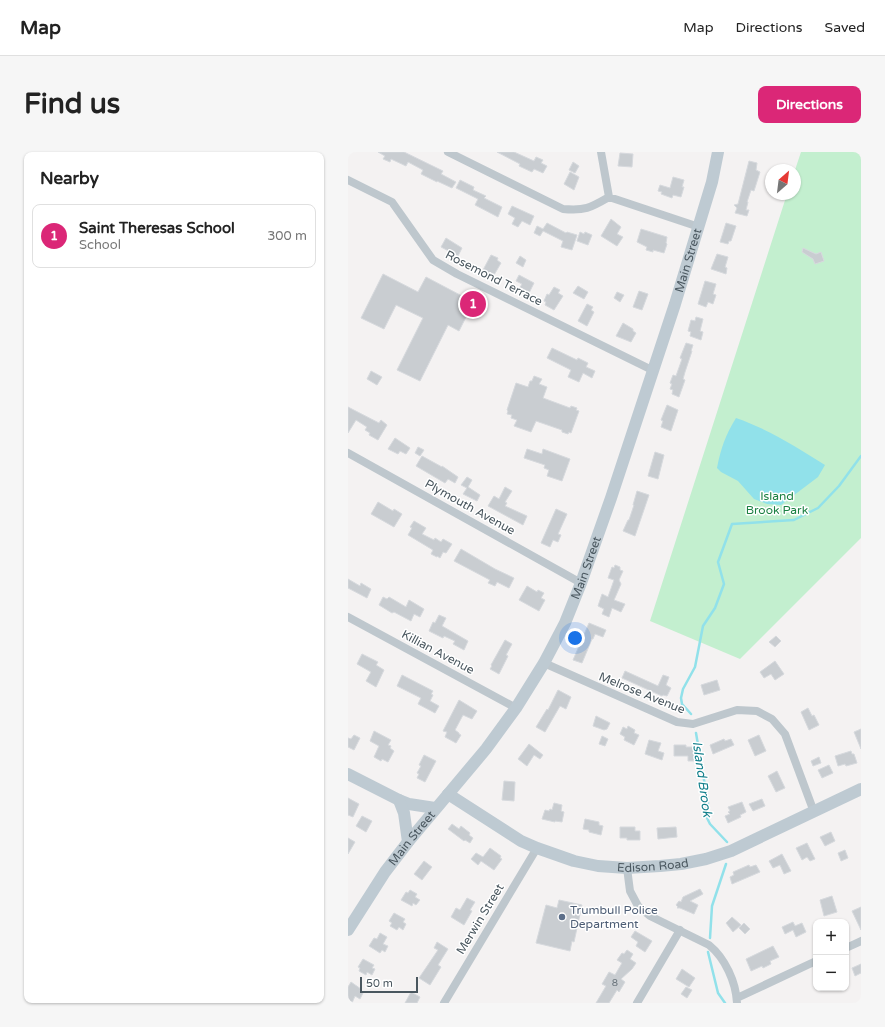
<!DOCTYPE html>
<html lang="en">
<head>
<meta charset="utf-8">
<style>
  body { margin:0; font-family:"Varela Round",sans-serif; background:#f6f6f6; color:#222 }
  .controls { position:absolute; right:12px; bottom:12px; display:grid; overflow:hidden; border-radius:8px; box-shadow:0 1px 3px #0004 }
  .controls button { width:36px; height:36px; display:grid; place-items:center; padding:0; border:0; border-bottom:1px solid #e0e0e0; background:#fff; color:#222; font:20px sans-serif }
  .compass { position:absolute; left:417px; top:12px; width:36px; height:36px; border-radius:50%; background:#fff; box-shadow:0 1px 3px #0004; rotate:28deg }
  .scale { position:absolute; left:12px; bottom:10px; width:58px; box-sizing:border-box; padding-left:4px; border:2px solid #4a575f; border-top:0; font-size:11px; line-height:14px; white-space:nowrap; color:#4a575f; -webkit-text-stroke:3px #fff; paint-order:stroke }
  .you { position:absolute; left:227px; top:486px; width:14px; height:14px; margin:-10px; border:3px solid #fff; border-radius:50%; background:#1a73e8; box-shadow:0 0 0 6px #1a73e833 }
  .badge { display:grid; place-items:center; width:26px; height:26px; border-radius:50%; background:#db2777; color:#fff; font-size:13px; font-weight:700 }
  .pin { position:absolute; translate:-50% -50%; border:2px solid #fff; box-shadow:0 1px 4px #0006 }
  .list { margin:0; padding:0; list-style:none }
  h2 { display:flex; justify-content:space-between; align-items:center; height:52px; margin:0; padding:0 16px; font-size:17px }
  h2 small { font-size:13px; font-weight:400; color:#767676 }
  .list li { display:grid; grid-template-columns:26px 1fr auto; gap:12px; align-items:center; box-sizing:border-box; height:64px; margin:0 8px 8px; padding:0 8px; border:1px solid #e0e0e0; border-radius:8px }
  .list b { display:block; font-size:15px; white-space:nowrap }
  .list p { margin:0; font-size:13px; white-space:nowrap; color:#767676 }
  .list em { font-size:13px; font-style:normal; color:#767676 }
  .map { position:relative; flex:none; width:513px; height:851px; overflow:hidden; border-radius:8px }
  header { display:flex; align-items:center; gap:24px; box-sizing:border-box; height:56px; padding:0 20px; background:#fff; border-bottom:1px solid #e0e0e0 }
  header strong { font-size:19px }
  nav { display:flex; gap:22px; margin-inline-start:auto; font-size:14px }
  .intro { display:flex; align-items:center; justify-content:space-between; box-sizing:border-box; height:96px; padding:0 24px }
  h1 { margin:0; font-size:28px }
  .button { padding:10px 18px; border-radius:8px; background:#db2777; color:#fff; font-size:14px; font-weight:700 }
  main { display:flex; gap:24px; padding:0 24px }
  aside { flex:1; background:#fff; border-radius:8px; box-shadow:0 1px 3px #0004 }
  .map>svg:first-child { display:block }
</style>
</head>
<body>
<header>
<strong>Map</strong>
<nav><a>Map</a><a>Directions</a><a>Saved</a></nav>
</header>
<div class="intro"><h1>Find us</h1><a class="button">Directions</a></div>
<main>
<aside>
<h2>Nearby<small></small></h2>
<ul class="list">
<li><span class="badge">1</span><div><b>Saint Theresas School</b><p>School</p></div><em>300 m</em></li>
</ul>
</aside>
<div class="map">
<svg width="513" height="851" viewBox="0 0 513 851">
  <rect width="100%" height="100%" fill="#f4f2f2"/>
  <path fill="#c3efcf" d="M453 0H513V386L392 507 302 469 439 42H447V18Z"/>
  <path fill="#91e1ea" d="M388 266C420 277 449 295 477 313L470 325 433 353 419 352 406 347 390 329 373 320 369 316C373 296 377 284 388 266Z"/>
  <g fill="none" stroke-linecap="round" stroke-linejoin="round">
    <path stroke="#91e1ea" stroke-width="2.5" d="M343 562 334 552 333 546 335 537 347 515 355 474 367 456 376 432 370 410 384 372 446 368 470 356 491 334 513 304
      M348 581 360 651 357 662 362 672 379 690
      M362 786 364 754 378 712
      M360 800 370 841 377 851"/>
  </g>
  <path fill="#c9cdd1" stroke="#d6d9dd" d="M30 0H56L95 19 93 22 108 30 104 36 89 29V30L73 22 75 18 60 10 58 14 43 7 42 10 35 7 37 4Z
    M149 0H166L186 9 188 5 195 8 193 11 199 14 195 21 186 17 184 20 171 14 172 12Z
    M272 1 285 2 284 15 270 14Z
    M401 9 409 11 408 18 412 20 406 39 403 38 399 50H400L398 58H401L399 64 387 61 389 56 386 53 390 52Z
    M225 10 231 14 227 21 221 18Z
    M222 20 231 25 226 38 216 32Z
    M325 25 336 28 334 35H336L333 45 325 43 324 46 313 42 314 40 310 39 312 33 322 36Z
    M112 28 126 35 125 38 138 44 136 46 154 55 150 65 127 53 130 47 108 36Z
    M164 54 186 64 182 73 174 69 170 75 164 72 167 66 160 62Z
    M263 67 273 75 269 82 275 85 269 94 253 84Z
    M199 71 218 81 219 80 229 83 224 98 213 95 215 89 195 79 192 84 186 81 189 74 195 77Z
    M378 71 388 74 383 89H381L380 92 372 90Z
    M293 77 319 85 318 91 319 92 316 101 305 98V100L298 98 299 95 289 90Z
    M232 80 236 82 237 80 244 83 240 93 229 89Z
    M98 86 114 96 110 104 93 95Z
    M455 96 468 102 473 100 476 109 467 112 465 107 454 100Z
    M369 102 380 105 377 115 379 116 378 122 363 117Z
    M143 103 150 106 149 108 153 111 146 123 135 118Z
    M172 104 178 108 175 115 168 111Z
    M35 122 70 140 78 125 114 144 112 148 116 150 112 158 120 161 111 179 100 173 72 229 49 218 75 166 48 153 36 177 13 166Z
    M171 123 186 131 181 141 177 140 176 142 170 139 174 132 168 129Z
    M357 129 368 132 365 142 368 143 365 152 360 150 358 155 350 152Z
    M230 134 240 140 236 147 225 141Z
    M206 135 212 138 210 141 215 144 206 158 197 153 198 150 196 149 199 142 201 143Z
    M291 139 300 142 294 158 285 155Z
    M269 140 276 143 272 150 266 146Z
    M239 152 245 155 243 158 246 160 239 174 230 169Z
    M348 165 355 167 352 179 355 180 353 188 342 184 343 180 340 179 343 168 347 169Z
    M275 171 285 177V179L288 181 283 190 268 184Z
    M338 191 345 193 343 199H344L337 220 335 227 337 228 331 245 324 242 325 238 322 237 324 232 322 231 325 223 328 224 334 207 332 206Z
    M204 196 229 208 230 206 240 211 238 215 247 219 244 226 235 221 231 230 220 225 223 218 199 206Z
    M23 219 34 225 29 233 19 227Z
    M186 224 194 227 191 232 199 235 195 246 222 256 223 254 229 256 228 258 231 259 223 281 221 280 220 282 214 280V278L188 269 183 280 166 274 169 268 163 266 164 263 159 262 160 259 159 258 168 231 180 235 182 229H184Z
    M319 253 330 258 323 279 313 275 315 269 313 268Z
    M0 255 31 271 33 268 39 273 30 288 21 283 22 281 17 278 19 275 8 268 0 281Z
    M47 286 62 296 58 302 52 299 50 302 40 297Z
    M70 295 76 298 72 304 67 301Z
    M179 297 194 302 195 297 222 307 214 329 199 324 201 318 196 316 197 313 176 306Z
    M307 300 316 303 310 327 300 324Z
    M74 304 94 315V314L110 325 107 331 100 327 97 331 68 314Z
    M119 325 124 328 120 335 132 343 129 349 115 342 119 336 113 333Z
    M157 335 164 339 157 350 159 351 157 354 179 364 175 373 140 354 146 344 151 347Z
    M289 339 301 343 287 384 275 379 280 368H281L286 353H285Z
    M30 350 45 359 46 357 54 362 46 375 23 362Z
    M208 357 219 362 210 382 213 383 210 390 205 388 202 395 193 391Z
    M66 369 78 376 74 382 86 388 87 386 93 390 95 387 104 392 98 401 95 400 92 406 89 404V405L83 402 85 398 60 383 64 376 62 375Z
    M113 397 147 417 166 426 161 436 149 430 147 434 140 431 142 428 106 409Z
    M267 413 272 415V418L275 419 271 428 273 432 266 448 277 452 273 460 264 456 261 465 254 462 256 457 250 454 254 442 260 445 266 428 260 426 264 415 266 416Z
    M0 427 12 434 13 431 23 437 19 446 0 436Z
    M179 434 189 440 190 438 196 441 193 446 197 448 191 459 171 448Z
    M35 445 39 447 41 445 58 455 61 448 76 457 72 465 66 462 63 469 46 460 44 461 31 453Z
    M91 463 98 466 94 474 120 489 116 498 105 492 107 489 96 484 95 486 81 479 85 470 87 471Z
    M241 471 258 478 255 485 247 482 245 487H244L234 511 225 508Z
    M428 484 433 489 427 495 421 490Z
    M157 488 164 492 158 503 160 504 151 522 142 517 144 514 143 513Z
    M14 502 30 510 28 513 36 518 28 535 18 529 23 520 9 512Z
    M427 509 436 522 427 528 423 522 416 526 412 520Z
    M277 519 310 534 315 523 321 525 318 533 323 536 319 544 315 543 314 544 274 526Z
    M54 523 85 539 83 542 85 543 82 549 91 554 87 561 70 552 73 546 49 534Z
    M369 528 372 538 356 543 353 533Z
    M210 538 223 545 218 557 212 554 197 580 188 575 199 557 200 558Z
    M111 548 129 559 124 567 115 563 107 578 111 581V582L113 583 108 591 97 585 99 580 95 579Z
    M460 556 464 564 466 563 471 573 461 578 453 560Z
    M248 564 262 571 259 577 256 578 245 574Z
    M280 574 287 578 286 581 291 583 286 593 276 588 277 585 272 582 275 575 279 577Z
    M513 577V597L506 580Z
    M26 579 43 588 40 593 43 594 42 596 46 599 40 610 34 607 33 609 26 605 31 594 22 589Z
    M6 583 12 586 6 598 0 595V586L3 587Z
    M411 583 418 599 407 604 400 588Z
    M254 584 260 587 257 594 251 592Z
    M376 587 377 589 383 587 386 593 365 602 362 593Z
    M301 588 313 591 310 599 316 601 314 608 297 602Z
    M181 592 195 603 192 607 186 603 179 614 170 607Z
    M326 593H338V595H347V609H340V604H326Z
    M503 599 504 602H506L509 611 498 614 497 612 490 614 487 604Z
    M76 603 88 609 77 630 69 626 71 622 69 621 73 614 71 613Z
    M471 605 473 611 465 614 463 609Z
    M481 613 485 621 474 626 470 618Z
    M429 619 437 636 428 640 420 624Z
    M156 629 167 630 166 649 154 648Z
    M0 646 11 652 5 665 0 663Z
    M414 647 417 654 405 659 401 652Z
    M394 650 398 660 392 663 393 665 380 671 377 664 382 662 380 660 382 659 380 655Z
    M206 651 214 653 213 659 216 660 214 670 207 669V670L194 667 197 658 201 659 202 657 204 658Z
    M14 664 24 669 18 680 8 674Z
    M237 667 251 670V673L255 674 253 683 241 680V678L235 677Z
    M104 672 111 677 113 674 122 681 121 683 125 686 122 691 117 688 116 689 100 677Z
    M272 675H287V679H292V688H279V686H272Z
    M328 675 329 685 310 687 309 676Z
    M483 680 487 689 477 694 472 685Z
    M0 686 7 690 0 702Z
    M459 691 467 707 462 709 459 705 454 708 448 696Z
    M142 696 153 704 152 706 154 707 146 718 133 709 130 713 123 707 128 701 135 705Z
    M497 698 500 706 493 709 490 701Z
    M434 702 443 719 436 722 432 713 425 716 421 709Z
    M76 709 84 715 74 728 66 722Z
    M401 713 402 715 408 713 412 720 384 732 382 725 386 723 385 720Z
    M352 737 355 742 342 749 350 753 346 762 332 756H329L330 755 328 753 331 749 333 750 335 745Z
    M62 738 69 742 67 745 72 748 68 753 65 751 64 754 53 748 58 740 60 741Z
    M484 744 489 760 476 764 472 748Z
    M119 746 127 750 122 758 124 759 116 773 103 765 108 756 112 758Z
    M211 748 234 753 226 790 224 789 222 799 188 791 198 753 209 756Z
    M513 755V778L504 759Z
    M46 761 57 767 55 770 58 772 55 778 51 775 49 778 42 774 44 771 41 769Z
    M384 765 393 773 385 780 378 771Z
    M445 770 447 774 454 771 458 780 448 785 445 778 437 782 434 775Z
    M396 771 402 777 397 782 391 776Z
    M287 779 304 789 297 800 288 794 290 790 283 785Z
    M32 781 39 785 35 792 40 794 37 800 34 798 32 801 21 794 26 786 29 787Z
    M89 790 100 797 90 813 93 815 82 833 71 826 90 798 86 796Z
    M425 794 431 805 422 809 423 812 415 816 414 814 403 819 398 807Z
    M279 798 285 802 282 807 288 811 284 817 273 827 277 830 271 840 269 838 261 851H248L258 834 254 832 261 820 267 823 274 811 269 808 274 801 276 802Z
    M15 807 26 813 24 816 27 817 24 823 19 820 18 823 11 819 12 816 10 815Z
    M513 812V821L507 824 504 816Z
    M334 817 347 826 341 835 328 827Z
    M3 830 13 837 12 839 15 841 12 847 7 844 4 851H0V835Z
    M338 835 344 838 339 846 333 842Z
    M63 840 72 845 69 851H57Z"/>
  <g fill="none" stroke-linecap="round" stroke-linejoin="round">
    <path stroke="#bec7cd" stroke-width="8" d="M100 0 215 57C237 59 242 56 261 45L351 75
      M253 0 261 45
      M0 28 44 50 85 108 109 122 304 218
      M0 301 233 431
      M0 465 168 556
      M196 511 329 570 345 572 389 558 409 559 424 567 437 582 466 660
      M279 716 282 739 290 754 302 764 361 793C377 806 388 830 389 851
      M498 796 513 789
      M389 846 468 809
      M96 851 189 696
      M289 851 332 778"/>
    <g stroke="#becad2" stroke-width="12">
      <path d="M0 622 51 648 61 652 87 656"/>
      <path id="s1" d="M100 642 173 689 189 696 226 709 250 714 279 716 312 714 333 712 358 707 383 699 513 637"/>
      <path d="M51 648 56 661 60 690"/>
      <path id="s2" d="M0 778 37 720 60 690 138 597 168 556 196 511 217 471 233 431 263 346 327 152 364 30 370 0"/>
    </g>
  </g>
  <circle fill="#5c6f8a" stroke="#fff" stroke-width="1.5" cx="214" cy="765" r="4"/>
  <g text-anchor="middle" stroke-width="3" stroke-linejoin="round" paint-order="stroke">
    <g font-size="10" fill="#6a747c">
      <text x="267" y="834">8</text>
    </g>
    <g font-size="12" fill="#4a575f" stroke="#fff">
      <text dy="4" stroke="none"><textPath href="#s2" startOffset="760">Main Street</textPath></text>
      <text transform="translate(146 126) rotate(27)" y="4">Rosemond Terrace</text>
      <text transform="translate(122 355) rotate(29)" y="4">Plymouth Avenue</text>
      <text dy="4" stroke="none"><textPath href="#s2" startOffset="436">Main Street</textPath></text>
      <text transform="translate(90 500) rotate(28)" y="4">Killian Avenue</text>
      <text transform="translate(294 541) rotate(22)" y="4">Melrose Avenue</text>
      <text dy="4" stroke="none"><textPath href="#s2" startOffset="112">Main Street</textPath></text>
      <text dy="4" stroke="none"><textPath href="#s1" startOffset="223">Edison Road</textPath></text>
      <text transform="translate(132 767) rotate(-59)" y="4">Merwin Street</text>
    </g>
    <g font-size="12" fill="#1b8042" stroke="#fff">
      <text x="429" y="348">Island<tspan x="429" dy="14">Brook Park</tspan></text>
    </g>
    <g font-size="12" fill="#4e5e75" stroke="#fff" text-anchor="start">
      <text x="222" y="762">Trumbull Police<tspan x="222" dy="14">Department</tspan></text>
    </g>
    <g font-size="13" font-style="italic" fill="#117f8b" stroke="#fff">
      <text transform="translate(355 627) rotate(82)" y="5">Island Brook</text>
    </g>
  </g>
</svg>
<div class="controls">
<button>+</button>
<button>−</button>
</div>
<svg class="compass" viewBox="-18 -18 36 36"><path d="M0-13l5 13h-10z" fill="#e53935"/><path d="M0 13l5-13h-10z" fill="#767676"/></svg>
<div class="scale">50 m</div>
<div class="you"></div>
<div class="pin badge" style="left:125px;top:152px">1</div>
</div>
</main>
</body>
</html>
